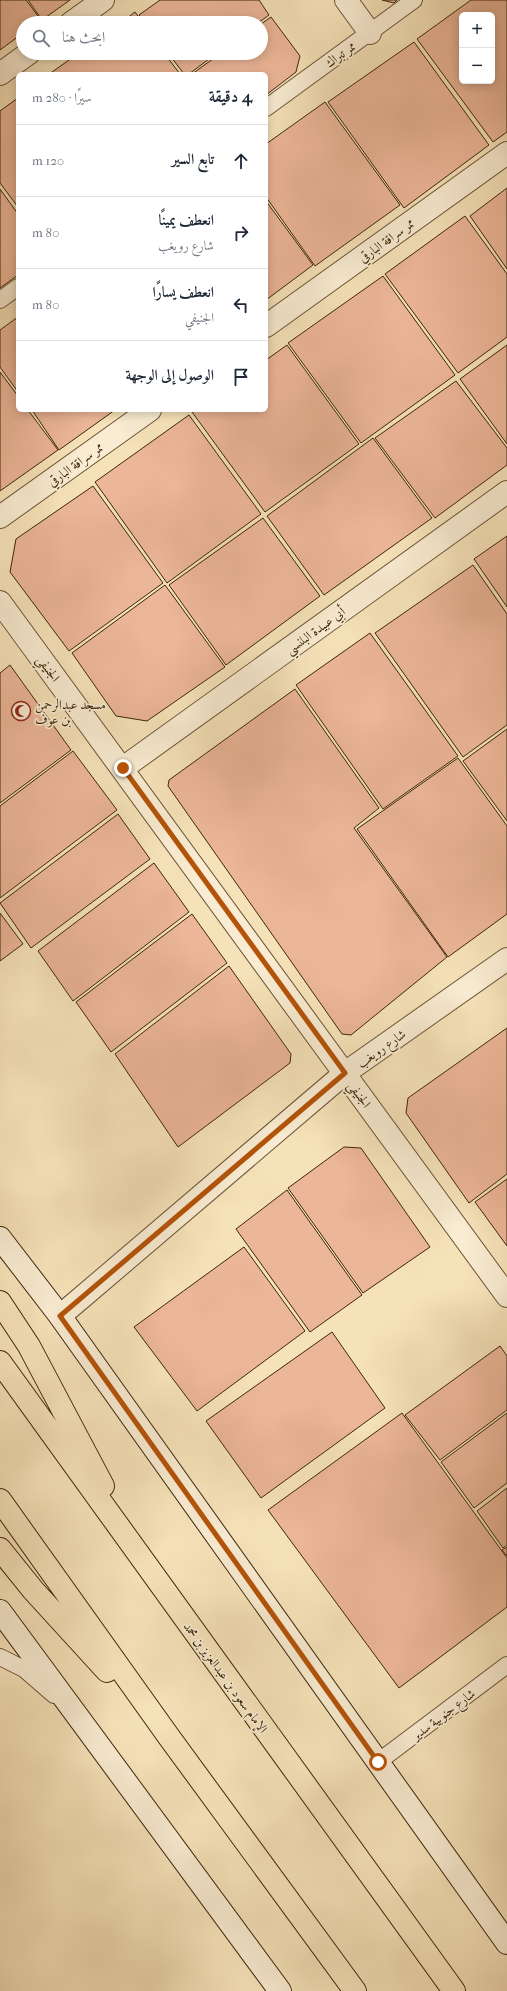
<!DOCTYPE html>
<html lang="ar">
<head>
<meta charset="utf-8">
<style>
  body { margin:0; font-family:"IM FELL French Canon",Amiri,serif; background:#f6f6f7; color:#1f2937; direction:rtl }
  .controls { position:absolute; right:12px; top:12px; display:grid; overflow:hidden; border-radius:6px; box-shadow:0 2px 10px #0003 }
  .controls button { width:36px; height:36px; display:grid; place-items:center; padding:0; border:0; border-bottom:1px solid #e0e1e3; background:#fff; color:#1f2937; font:20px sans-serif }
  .stop { position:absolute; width:12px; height:12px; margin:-9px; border:3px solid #b45309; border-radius:50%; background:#fff }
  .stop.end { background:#b45309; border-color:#fff; box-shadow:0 1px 4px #0008 }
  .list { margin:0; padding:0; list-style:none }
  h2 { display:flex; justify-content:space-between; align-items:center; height:52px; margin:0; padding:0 16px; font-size:17px }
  h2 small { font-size:13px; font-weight:400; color:#747a83 }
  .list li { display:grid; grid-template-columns:26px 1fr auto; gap:12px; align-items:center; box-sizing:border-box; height:72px; padding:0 16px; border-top:1px solid #e0e1e3 }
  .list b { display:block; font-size:15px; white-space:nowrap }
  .list p { margin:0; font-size:13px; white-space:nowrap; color:#747a83 }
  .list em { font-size:13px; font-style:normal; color:#747a83 }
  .icon { flex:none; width:22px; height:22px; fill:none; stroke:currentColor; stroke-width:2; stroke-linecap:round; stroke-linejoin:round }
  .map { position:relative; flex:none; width:507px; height:1991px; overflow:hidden; direction:ltr }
  .search { position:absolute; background:#fff; box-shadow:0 2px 10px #0003; left:16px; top:16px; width:252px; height:44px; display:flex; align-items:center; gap:10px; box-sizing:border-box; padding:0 14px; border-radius:22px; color:#747a83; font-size:15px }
  .panel { position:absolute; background:#fff; box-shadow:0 2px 10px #0003; left:16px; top:72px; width:252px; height:340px; border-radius:6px; direction:rtl }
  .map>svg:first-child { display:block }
</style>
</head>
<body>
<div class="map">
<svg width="507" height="1991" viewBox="0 0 507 1991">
  <rect width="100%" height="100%" fill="#f6e2b9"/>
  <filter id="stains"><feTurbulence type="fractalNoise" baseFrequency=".005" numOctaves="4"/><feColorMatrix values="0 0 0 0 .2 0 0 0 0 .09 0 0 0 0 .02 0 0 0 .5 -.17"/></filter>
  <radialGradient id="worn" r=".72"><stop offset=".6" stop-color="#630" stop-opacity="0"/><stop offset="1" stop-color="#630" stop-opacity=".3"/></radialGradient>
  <path fill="#ecb698" stroke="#3d260b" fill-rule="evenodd" d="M0 0H26L41 20 37 23H23V33L0 50Z
    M28 0H70L42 20Z
    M160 0H259L269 15 258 23H145L139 15Z
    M382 0H397L394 3Z
    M471 0H507V132L493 142 417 39ZM462 15H492V81H462Z
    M135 12 143 23H121Z
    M271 17 300 56 296 72 266 95V74H192L221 53H261V24Z
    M414 42 489 145 404 208 328 102Z
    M79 53H164L180 74H53L52 72Z
    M168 53H217L189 74H184Z
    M18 98V207L0 183V111Z
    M325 102 400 205 315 266 266 197V144Z
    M507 188V269L470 216Z
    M0 189 18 214V275L0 288Z
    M266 201 313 265 266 300Z
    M465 216 507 274V337L458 373 385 274Z
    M383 276 455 375 361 443 288 343Z
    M18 317V392L0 367V330Z
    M287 345 359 444 265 512 192 412 196 410H266V360Z
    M507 345V444L460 379Z
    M0 372 18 396V410H28L58 450 0 491Z
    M456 381 507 448V465L435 518 375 438Z
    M32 410H115L59 450Z
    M189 415 261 514 167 583 95 482Z
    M373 438 432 518 324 595 267 516Z
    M93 486 163 583 69 651 10 572 16 539Z
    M263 518 320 596 226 665 169 585Z
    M507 536V607L474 559Z
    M473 565 507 614V725L463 757 375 633Z
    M165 585 225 667 147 721 116 716 72 653Z
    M370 633 458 756 383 809 296 685Z
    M10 665 71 750 0 803V673Z
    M295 689 379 808 354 828 447 957 351 1035 342 1034 168 786 169 780Z
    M507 729V821L463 761Z
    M73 751 117 810 0 898V806Z
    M458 758 507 826V914L448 957 357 829Z
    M118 814 150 859 31 948 0 903Z
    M154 863 189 912 73 1001 38 951Z
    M0 913 23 944 0 961Z
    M192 914 227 963 111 1052 76 1002Z
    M229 966 291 1054 290 1063 178 1147 115 1054Z
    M507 1028V1174L469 1203 406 1113 408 1098Z
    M344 1147 361 1148 430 1247 363 1293 288 1188Z
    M507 1179V1246L475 1202Z
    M287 1190 362 1295 310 1332 236 1229Z
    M244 1247 305 1331 197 1411 134 1327Z
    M332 1332 385 1408 261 1498 206 1421Z
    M500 1346 507 1356V1410L440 1460 405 1415Z
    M402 1413 507 1558V1607L399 1688 268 1510Z
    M507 1413V1483L474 1508 441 1462Z
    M507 1488V1545L503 1548 477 1511Z
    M507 1547V1556L502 1550Z"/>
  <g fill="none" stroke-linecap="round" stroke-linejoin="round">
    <defs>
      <path id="lane" d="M266 108 414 0
        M0 300 18 287
        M0 1657 24 1669 54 1695
        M378 1762 507 1665"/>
      <path id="street" d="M346 0 370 33
        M71 23 103 0
        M0 74 29 53
        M266 326 507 153
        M0 517 150 410
        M0 602 507 1296
        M123 768 507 492
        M60 1316 345 1073 507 959"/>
      <path id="secondary" d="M0 1238 60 1316 507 1943
        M0 1611 280 1991"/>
      <path id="primary" d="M0 1302 29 1346 103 1486
        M0 1362 454 1991
        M0 1500 169 1737 355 1991
        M0 1549 33 1590 107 1671"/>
    </defs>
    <use href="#lane" stroke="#6b5536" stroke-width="18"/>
    <use href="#street" stroke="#6b5536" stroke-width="24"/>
    <use href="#secondary" stroke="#3d260b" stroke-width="24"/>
    <use href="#primary" stroke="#3d260b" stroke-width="24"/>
    <use href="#lane" stroke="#f9ecd2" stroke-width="16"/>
    <use href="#street" stroke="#f9ecd2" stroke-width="22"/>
    <use href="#secondary" stroke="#f9ecd2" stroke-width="22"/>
    <use href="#primary" stroke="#f6e2b9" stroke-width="22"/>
  </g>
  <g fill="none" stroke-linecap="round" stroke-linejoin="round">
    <path stroke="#b45309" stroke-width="5" d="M123 768 345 1073 60 1316 378 1762"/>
  </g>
  <defs>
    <symbol id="mosque-ring" viewBox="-11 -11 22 22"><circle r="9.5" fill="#f9ecd2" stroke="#8f2418" stroke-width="1.5"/><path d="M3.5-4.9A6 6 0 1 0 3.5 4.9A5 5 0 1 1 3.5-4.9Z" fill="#8f2418"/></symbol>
  </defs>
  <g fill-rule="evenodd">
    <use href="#mosque-ring" x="10" y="700" width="22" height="22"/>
  </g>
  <g text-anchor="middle" stroke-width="3.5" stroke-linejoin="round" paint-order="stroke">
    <g font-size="13" fill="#3d260b" stroke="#f9ecd2">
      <text transform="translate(340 54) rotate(-36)" y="5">ممر تبراك</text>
      <text transform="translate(386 240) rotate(-36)" y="5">ممر سراقة البارقي</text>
      <text transform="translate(75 464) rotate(-36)" y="5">ممر سراقة البارقي</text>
      <text transform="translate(315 630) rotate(-36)" y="5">أبي عبيدة البلنسي</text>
      <text transform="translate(49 668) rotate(54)" y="5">الجنيفي</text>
      <text transform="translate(381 1048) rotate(-35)" y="5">شارع رويغب</text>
      <text transform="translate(360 1094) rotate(54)" y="5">الجنيفي</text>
      <text transform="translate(226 1677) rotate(54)" y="5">الإمام سعود بن عبدالعزيز بن محمد</text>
      <text transform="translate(443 1714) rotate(-37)" y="5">شارع جنوبية سدير</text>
    </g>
    <g font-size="13" fill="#3d260b" stroke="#f9ecd2" text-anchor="start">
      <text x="35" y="709">مسجد عبدالرحمن<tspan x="35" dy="15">بن عوف</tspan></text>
    </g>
  </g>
  <rect width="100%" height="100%" filter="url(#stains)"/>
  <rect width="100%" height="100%" fill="url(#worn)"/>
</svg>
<div class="controls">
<button>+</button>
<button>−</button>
</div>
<div class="stop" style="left:378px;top:1762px"></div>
<div class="stop end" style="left:123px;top:768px"></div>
<div class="search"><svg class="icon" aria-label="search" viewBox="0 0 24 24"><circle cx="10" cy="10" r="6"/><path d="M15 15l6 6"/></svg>ابحث هنا</div>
<section class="panel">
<h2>4 دقيقة<small>سيرًا · 280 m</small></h2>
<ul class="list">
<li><svg class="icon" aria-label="ahead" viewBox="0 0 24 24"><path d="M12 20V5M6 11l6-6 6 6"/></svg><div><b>تابع السير</b></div><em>120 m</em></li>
<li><svg class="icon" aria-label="right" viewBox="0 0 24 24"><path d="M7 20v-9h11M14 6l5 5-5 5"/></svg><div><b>انعطف يمينًا</b><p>شارع رويغب</p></div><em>80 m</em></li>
<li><svg class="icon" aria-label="left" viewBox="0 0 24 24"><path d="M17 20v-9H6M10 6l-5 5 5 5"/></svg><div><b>انعطف يسارًا</b><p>الجنيفي</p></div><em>80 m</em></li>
<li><svg class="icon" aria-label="arrive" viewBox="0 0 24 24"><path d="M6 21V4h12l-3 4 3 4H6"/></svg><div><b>الوصول إلى الوجهة</b></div></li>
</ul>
</section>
</div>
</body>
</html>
